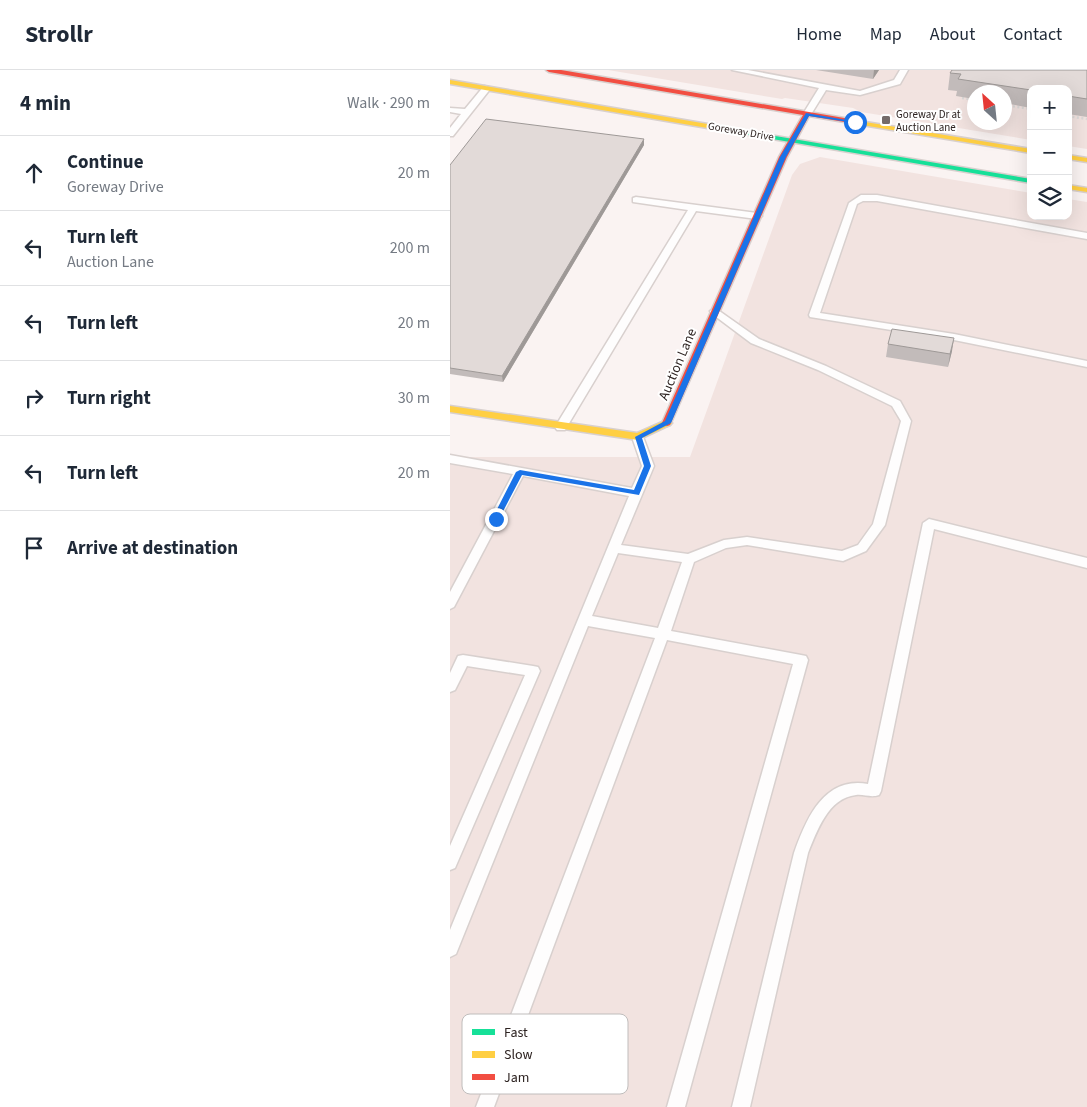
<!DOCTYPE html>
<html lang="en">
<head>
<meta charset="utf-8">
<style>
  body { margin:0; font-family:"Source Sans 3",sans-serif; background:#f2f2f3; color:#1f2937 }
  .controls { position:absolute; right:15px; top:15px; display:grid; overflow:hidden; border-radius:10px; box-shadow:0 5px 20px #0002 }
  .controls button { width:45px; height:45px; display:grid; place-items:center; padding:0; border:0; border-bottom:1px solid #e0e1e3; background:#fff; color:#1f2937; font:25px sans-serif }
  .compass { position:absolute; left:517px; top:15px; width:45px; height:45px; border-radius:50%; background:#fff; box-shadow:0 5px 20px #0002; rotate:333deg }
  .stop { position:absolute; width:15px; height:15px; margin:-11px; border:4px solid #1a73e8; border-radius:50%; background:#fff }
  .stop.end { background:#1a73e8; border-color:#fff; box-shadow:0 1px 5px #0008 }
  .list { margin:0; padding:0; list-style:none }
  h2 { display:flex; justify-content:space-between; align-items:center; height:65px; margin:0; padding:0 20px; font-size:21px }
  h2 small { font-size:16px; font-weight:400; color:#747a83 }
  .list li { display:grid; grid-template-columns:32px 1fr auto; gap:15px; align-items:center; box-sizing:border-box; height:75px; padding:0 20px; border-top:1px solid #e0e1e3 }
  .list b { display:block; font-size:19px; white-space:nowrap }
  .list p { margin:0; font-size:16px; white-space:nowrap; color:#747a83 }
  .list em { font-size:16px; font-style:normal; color:#747a83 }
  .icon { flex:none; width:28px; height:28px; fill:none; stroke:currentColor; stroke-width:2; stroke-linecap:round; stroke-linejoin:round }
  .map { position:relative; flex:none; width:637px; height:1037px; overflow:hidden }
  header { display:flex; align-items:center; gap:30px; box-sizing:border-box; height:70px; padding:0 25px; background:#fff; border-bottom:1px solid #e0e1e3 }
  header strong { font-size:24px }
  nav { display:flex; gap:28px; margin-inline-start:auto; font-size:18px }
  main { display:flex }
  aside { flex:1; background:#fff }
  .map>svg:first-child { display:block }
</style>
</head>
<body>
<header>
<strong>Strollr</strong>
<nav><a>Home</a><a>Map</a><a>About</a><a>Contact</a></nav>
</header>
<main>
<aside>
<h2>4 min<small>Walk · 290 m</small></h2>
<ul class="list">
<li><svg class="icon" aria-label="ahead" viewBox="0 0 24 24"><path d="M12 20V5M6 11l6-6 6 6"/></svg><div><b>Continue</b><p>Goreway Drive</p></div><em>20 m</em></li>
<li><svg class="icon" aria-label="left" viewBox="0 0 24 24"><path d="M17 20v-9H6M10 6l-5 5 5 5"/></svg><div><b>Turn left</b><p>Auction Lane</p></div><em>200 m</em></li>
<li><svg class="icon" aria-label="left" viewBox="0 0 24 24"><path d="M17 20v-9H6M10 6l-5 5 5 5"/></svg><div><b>Turn left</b></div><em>20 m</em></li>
<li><svg class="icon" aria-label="right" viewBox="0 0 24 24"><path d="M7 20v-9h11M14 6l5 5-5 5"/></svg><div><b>Turn right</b></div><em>30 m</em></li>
<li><svg class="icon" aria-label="left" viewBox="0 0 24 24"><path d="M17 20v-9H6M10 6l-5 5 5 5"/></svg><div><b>Turn left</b></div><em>20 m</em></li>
<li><svg class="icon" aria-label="arrive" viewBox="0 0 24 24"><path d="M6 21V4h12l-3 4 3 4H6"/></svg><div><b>Arrive at destination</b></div></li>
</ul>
</aside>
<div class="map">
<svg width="637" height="1037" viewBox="0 0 637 1037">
  <rect width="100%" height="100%" fill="#faf3f2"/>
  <path fill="#f2e3e0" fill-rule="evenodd" d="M158 0H637V79L618 76V19H581V70L411 42 403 38 335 28 332 29ZM524 22H554V52H524Z
    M370 87 581 123V146H618V129L637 132V1037H0V387H240L342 105 350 94Z"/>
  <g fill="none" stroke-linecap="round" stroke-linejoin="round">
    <defs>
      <path id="lane" d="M282 0H298L410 21 444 10 450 0H458L450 14 410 25 376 20 360 46H357L353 44 369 18Z
        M34 16 41 18 3 66H0V58L11 44 0 42V38L15 39Z
        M411 125H427L637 163V169L427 131H413L407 134 370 243 504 264 637 291V297L504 270 360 247 359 245 399 133Z
        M186 127 307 143 312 146 307 149 246 141 115 360H107L105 357 238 140 183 132V128Z
        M265 238 309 269 376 296 450 331 461 351 435 455 416 481 393 491 297 475 276 478 244 492 221 561 351 585 356 586 358 590 235 1037H217L343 594 217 570 44 1037H26L205 568 138 556 8 879 6 884 0 887V860L179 426 73 406 4 537 0 539V522L63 404 0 393V385L182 418 192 396 182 367 188 363 192 364 204 396 171 475 238 484 274 470 297 467 392 481 408 475 423 454 451 351 442 336 368 300 301 273 261 243 260 241ZM168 483 232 492 208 558 142 546Z
        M479 449 637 488V498L484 459 431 721 429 725C421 728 414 724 406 725 378 728 367 761 358 783L300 1037H282L344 783C356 749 374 706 418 714L473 453Z
        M13 585 83 596 88 597 90 601 5 798 0 800V776L75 605 17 596 5 620 0 622V603L8 586Z"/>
      <path id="fast" d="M278 58 581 109V113L281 62 277 60Z"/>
      <path id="slow" d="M0 10 281 58 285 60 281 62 0 14Z
        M403 50 581 79V83L406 54 402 52Z
        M618 85 637 88V92L618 89Z
        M618 115 637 118V122L618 119Z
        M0 336 187 363 214 351 217 350 222 353 220 355 188 370 0 342Z"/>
      <path id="jam" d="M96 0H111L406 50 410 52 406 54 359 46 337 87 220 355 217 356 212 353 329 87 353 45 99 2Z"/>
    </defs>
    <use href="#lane" stroke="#d8d0ce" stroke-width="3"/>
    <use href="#fast" stroke="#d8d0ce" stroke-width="3"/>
    <use href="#slow" stroke="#d8d0ce" stroke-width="3"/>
    <use href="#jam" stroke="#d8d0ce" stroke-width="3"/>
    <path stroke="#dbd9d8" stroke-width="2.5" stroke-dasharray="2 2.5" stroke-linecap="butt" d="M512 28 524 30
      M554 35 581 39
      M618 46 637 49"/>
    <use href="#lane" fill="#fefdfd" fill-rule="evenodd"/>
    <use href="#fast" fill="#16e098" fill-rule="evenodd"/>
    <use href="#slow" fill="#ffcf43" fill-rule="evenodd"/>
    <use href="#jam" fill="#f24e42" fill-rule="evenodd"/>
  </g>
  <path fill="#c2bbba" d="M366 0H429L423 9Z
    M637 0V47L618 44V19H581V38L554 33V22H524V29L506 26 507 21 498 20 500 3Z
    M194 69V75L53 312 0 304V95Z
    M438 274 502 281 498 297 436 287Z"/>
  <path fill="#9e9997" d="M424 0H429L423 9Z
    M194 69V75L53 312 52 306Z
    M504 268 502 281 498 297 500 284Z"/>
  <path fill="#e2dad8" stroke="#9e9997" d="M502 0H637V29L618 26V19H581V20L508 9 511 4 500 3Z
    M36 49 194 69 52 306 0 298V95Z
    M442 259 504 268 500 284 438 274Z"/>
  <path fill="#1a73e8" d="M356 43 408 52 405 53 359 46 336 87 221 353 192 368 201 396 189 425 72 405 48 451H43L42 449 66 402 70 400 184 420 194 396 185 367 215 351 330 87Z"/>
  <rect fill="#756c6a" stroke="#fff" stroke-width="2" x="431" y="45" width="10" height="10" rx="2.5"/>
  <g text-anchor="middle" stroke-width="4" stroke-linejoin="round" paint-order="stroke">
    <g font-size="11" fill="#2d2321" stroke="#fff" text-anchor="start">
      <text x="446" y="48">Goreway Dr at<tspan x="446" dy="13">Auction Lane</tspan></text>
    </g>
    <g font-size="11" fill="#2d2321" stroke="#fff">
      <text transform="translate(291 61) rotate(10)" y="4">Goreway Drive</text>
    </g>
    <g font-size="14" fill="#2d2321" stroke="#fff">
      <text transform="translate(227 294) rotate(-67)" y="5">Auction Lane</text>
    </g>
  </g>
  <rect x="12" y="944" width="166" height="80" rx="8" fill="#fff" stroke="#c0bdbc" stroke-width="1"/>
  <rect x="22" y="959" width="23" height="6" fill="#16e098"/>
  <rect x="22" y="981" width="23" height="7" fill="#ffcf43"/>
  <rect x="22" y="1004" width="23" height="6" fill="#f24e42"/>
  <g font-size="14" fill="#2d2321">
    <text x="54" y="967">Fast</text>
    <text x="54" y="989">Slow</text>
    <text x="54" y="1012">Jam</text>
  </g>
</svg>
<div class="controls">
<button>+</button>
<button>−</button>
<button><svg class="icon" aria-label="layers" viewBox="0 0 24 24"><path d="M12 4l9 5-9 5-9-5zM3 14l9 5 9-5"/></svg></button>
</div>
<svg class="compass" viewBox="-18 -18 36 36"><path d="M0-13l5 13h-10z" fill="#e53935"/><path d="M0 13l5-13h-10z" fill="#747a83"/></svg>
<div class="stop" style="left:405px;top:52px"></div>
<div class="stop end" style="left:46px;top:449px"></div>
</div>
</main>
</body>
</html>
